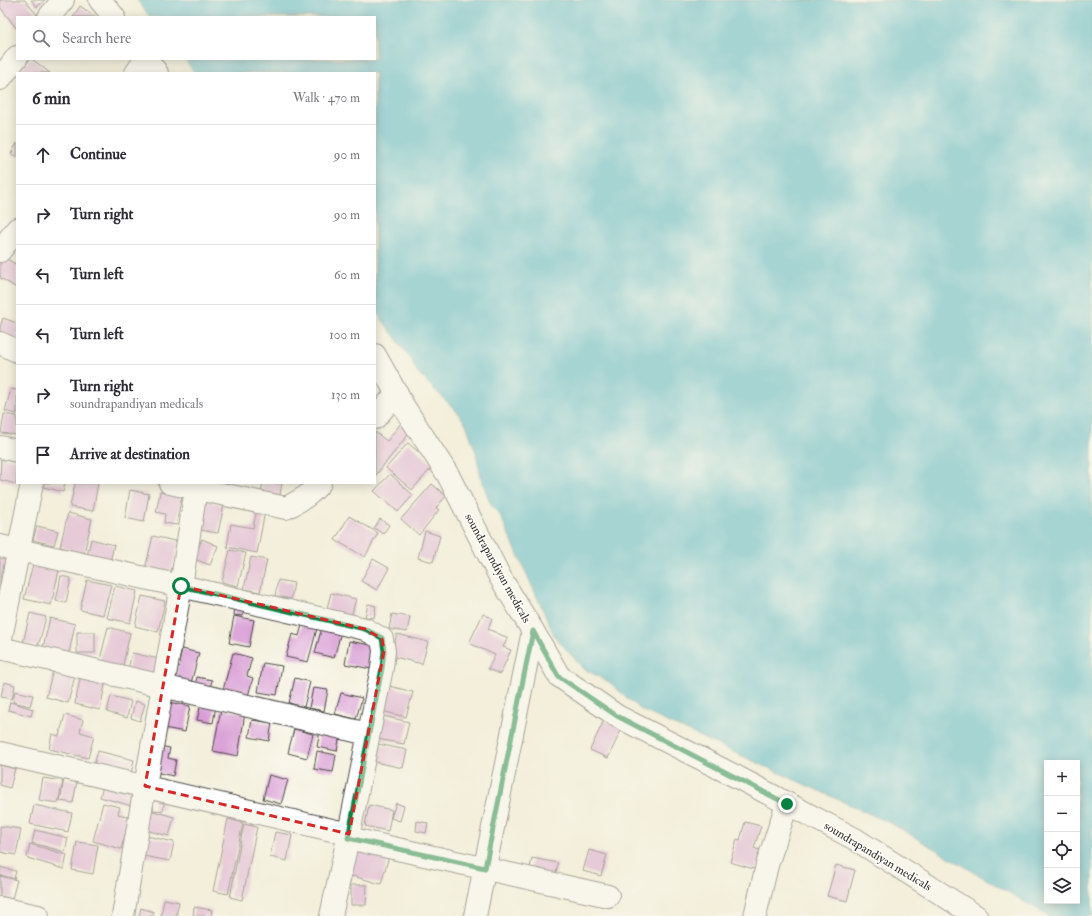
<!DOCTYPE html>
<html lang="en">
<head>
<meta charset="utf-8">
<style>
  body { margin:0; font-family:"IM FELL Double Pica",serif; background:#f2f2f3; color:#2b2b33 }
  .controls { position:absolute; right:12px; bottom:12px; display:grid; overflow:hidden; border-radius:0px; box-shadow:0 2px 10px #0003 }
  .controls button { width:36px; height:36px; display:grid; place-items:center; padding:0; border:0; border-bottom:1px solid #e1e1e2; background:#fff; color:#2b2b33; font:20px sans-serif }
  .stop { position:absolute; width:12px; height:12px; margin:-9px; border:3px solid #0b8043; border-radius:50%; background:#fff }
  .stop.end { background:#0b8043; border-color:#fff; box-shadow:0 1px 4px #0008 }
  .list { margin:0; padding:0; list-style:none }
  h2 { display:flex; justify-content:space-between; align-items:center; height:52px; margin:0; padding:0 16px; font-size:17px }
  h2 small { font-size:13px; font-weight:400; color:#7c7c81 }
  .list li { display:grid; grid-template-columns:26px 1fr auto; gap:12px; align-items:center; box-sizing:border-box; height:60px; padding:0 16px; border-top:1px solid #e1e1e2 }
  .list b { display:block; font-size:15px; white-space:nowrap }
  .list p { margin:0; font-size:13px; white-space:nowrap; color:#7c7c81 }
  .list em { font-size:13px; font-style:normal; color:#7c7c81 }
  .icon { flex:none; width:22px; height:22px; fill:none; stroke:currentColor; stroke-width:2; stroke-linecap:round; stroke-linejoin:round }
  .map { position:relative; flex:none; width:1092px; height:916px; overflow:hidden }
  .search { position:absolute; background:#fff; box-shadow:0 2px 10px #0003; left:16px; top:16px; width:360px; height:44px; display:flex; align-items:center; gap:10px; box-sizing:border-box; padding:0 14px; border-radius:0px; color:#7c7c81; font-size:15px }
  .panel { position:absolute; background:#fff; box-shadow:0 2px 10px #0003; left:16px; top:72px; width:360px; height:412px; border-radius:0px }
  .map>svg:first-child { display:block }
</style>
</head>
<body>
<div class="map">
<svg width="1092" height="916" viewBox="0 0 1092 916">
  <rect width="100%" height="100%" fill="#fdfcf7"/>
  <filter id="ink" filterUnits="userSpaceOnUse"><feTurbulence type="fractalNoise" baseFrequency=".025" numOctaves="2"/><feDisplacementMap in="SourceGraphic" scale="8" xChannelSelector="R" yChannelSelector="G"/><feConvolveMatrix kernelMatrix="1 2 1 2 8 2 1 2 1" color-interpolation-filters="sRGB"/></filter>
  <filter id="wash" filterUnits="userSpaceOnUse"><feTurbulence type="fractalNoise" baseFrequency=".012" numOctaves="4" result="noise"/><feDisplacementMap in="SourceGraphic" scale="16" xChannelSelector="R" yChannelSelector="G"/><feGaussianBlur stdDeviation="0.9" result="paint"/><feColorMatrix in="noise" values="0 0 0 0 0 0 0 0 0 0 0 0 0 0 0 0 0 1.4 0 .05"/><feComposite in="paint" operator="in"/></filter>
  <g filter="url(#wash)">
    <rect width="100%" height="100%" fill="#f3efdb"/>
    <path fill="#4bb4c9" stroke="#3b707a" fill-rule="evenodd" d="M137 0H1092V916H1049L894 825 641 710 609 682 584 669 555 637 500 515 491 505 481 478 476 452 466 424 458 413 417 372 411 359 375 310V73H195L184 59H375V17H150ZM1047 763H1077V901H1047Z"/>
    <g id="blocks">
      <path fill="#d99ed5" d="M0 0H25L37 15 34 17H17V29L0 7Z
        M31 0H45L37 7Z
        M80 6 96 17H73Z
        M30 59H32L50 73H19Z
        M17 143V157L11 154Z
        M2 256 17 265V288L0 278V260Z
        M3 318 17 323V341L0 334V327Z
        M11 389 17 390V414L5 411Z
        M4 414 17 416V435L1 433Z
        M401 423 411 431 375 476V432L387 441Z
        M408 443 434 465 412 490 386 468Z
        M1 457 17 461V481L16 484 0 480Z
        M390 474 413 495 398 512 374 491Z
        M41 483H65L63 492 40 486Z
        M75 483H98L93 511 70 507Z
        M263 483H282L279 501 260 497Z
        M432 484 446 496 436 508 439 510 419 535 401 519Z
        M130 490 149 494 144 522 125 518Z
        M160 492 182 496 176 525 164 523 165 514 156 512Z
        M205 501 224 505 218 533 200 530Z
        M257 509 265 511 257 553 227 547 231 524 253 528Z
        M68 513 92 519 84 553 60 547Z
        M349 516 378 533 365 557 335 540Z
        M380 519 389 525 383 534 374 528Z
        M37 526 58 531 54 545 33 540Z
        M425 531 440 536 433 562 418 558Z
        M153 536 179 542 170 575 145 569Z
        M91 539 114 545 110 562 87 556Z
        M202 539 218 546 210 565 194 559Z
        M230 550 246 553 238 586 222 582Z
        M0 554 11 557 0 593Z
        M251 557 267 560 260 592 244 589Z
        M373 559 389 568 377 590 361 581Z
        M33 564 59 570 51 605 24 599Z
        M61 576 71 578 66 603 56 601Z
        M87 580 111 585 103 615 80 610Z
        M278 580 294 583 291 599 275 596Z
        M115 586 137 591 130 623 107 618Z
        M331 593 356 599 351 617 326 612Z
        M142 596 165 601 158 632 135 626Z
        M368 604 376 606 374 618 365 617Z
        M235 605 244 606 243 616 234 615Z
        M30 613 46 617 38 647 23 643Z
        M392 614 410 617 407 632 389 629Z
        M483 614 492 618 488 629 508 638 503 647 511 650 500 674 488 669 495 655 469 643Z
        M234 616 254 620 249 647 229 643Z
        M50 618 75 624 69 653 43 648Z
        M303 621 318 625 308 662 286 657 292 634 299 636Z
        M108 627 130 633 122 669 99 664Z
        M322 627 341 632 334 658 315 653Z
        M77 632H95V653H77Z
        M397 634 428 642 422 664 391 656Z
        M349 641 376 646 372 669 345 664Z
        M182 649 199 653 191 683 175 679Z
        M132 653 159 659 154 679 127 673Z
        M233 653 252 658 247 676 253 678 248 696 223 690Z
        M263 663 282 666 277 695 258 692Z
        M54 667 76 672 68 703 46 697Z
        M81 674 106 680 100 710 75 704Z
        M197 677 212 680 210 689 195 686Z
        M295 678 310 682 304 707 289 703Z
        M4 682 15 685 12 699 1 697Z
        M389 686 413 692 406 717 382 711Z
        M313 688 328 690 324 711 309 708Z
        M15 691 33 695 30 706 13 702Z
        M341 693 362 698 356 719 335 714Z
        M111 696 131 701 127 718 107 712Z
        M135 701 145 704 140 721 131 718Z
        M10 702 33 709 31 716 8 710Z
        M169 702 190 706 185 732 164 728Z
        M201 704 216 706 213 723 197 720Z
        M221 709 245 713 238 756 213 751Z
        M65 715 83 720 80 732 94 736 88 758 49 749 52 734 59 736Z
        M383 716 409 722 404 744 378 739Z
        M252 720 272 723 269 741 249 737Z
        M604 720 622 728 608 758 590 750Z
        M294 729 313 734 307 758 288 753Z
        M320 731 340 734 337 751 317 747Z
        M378 744 407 750 403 768 375 762Z
        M160 746 170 748 168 758 176 760 173 776 155 772Z
        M98 751 134 760 131 774 94 765Z
        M317 751 336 755 333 772 314 769Z
        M0 765 15 769 10 788 0 785Z
        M269 775 288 780 281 804 263 799Z
        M43 778 63 781 58 803 39 800Z
        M64 779 77 781 73 803 60 801Z
        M104 782 136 790 132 806 100 797Z
        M154 796 165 798 163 811 153 810Z
        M103 803 120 807 118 814 130 817 121 849 93 841Z
        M396 803 404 806 400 821 391 818Z
        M34 805 72 813 68 832 30 824Z
        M369 805 392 810 388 831 365 826Z
        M146 809 174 817 169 836 141 829Z
        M228 819 243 823 228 894 213 891Z
        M417 821 428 823 426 833 416 831Z
        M745 822 761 826 754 848 763 851 757 870 730 862 737 839 740 840Z
        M244 824 257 827 242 900 230 897Z
        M0 826 21 829 16 855 0 852Z
        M35 830 68 838 65 852 32 843Z
        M275 832 292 835 287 861 270 857Z
        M142 835 174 842 170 861 138 855Z
        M77 842 98 845 93 874 72 870Z
        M30 844 67 855 64 869 27 858Z
        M357 847 389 856 381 884 349 875Z
        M589 850 607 855 601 876 583 871Z
        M532 858 558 863 555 878 529 873Z
        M836 865 855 870 847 901 827 896Z
        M0 867 16 871 14 879 0 875Z
        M0 876 17 880 12 899 0 896Z
        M351 885H367L366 905H351Z
        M164 899 179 902 176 916H161Z
        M194 907 212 910 211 916H193Z
        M141 908 154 912 153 916H139Z"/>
    </g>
  </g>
  <g filter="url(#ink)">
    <use href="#blocks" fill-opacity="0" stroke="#494845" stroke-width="1"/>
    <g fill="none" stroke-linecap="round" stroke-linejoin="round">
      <defs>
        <path id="minor" d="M49 17 63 0
          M136 73 146 59
          M0 79 17 57
          M0 251 17 229
          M0 343 17 351
          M375 418 397 393
          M0 447 17 451
          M170 483 286 508C301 500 309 496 320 483
          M0 546 181 586 365 629 382 639 384 651 382 668 348 838 331 916
          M0 643 32 483
          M0 648 368 734
          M0 753 349 834
          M348 838 608 896
          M0 908 38 916
          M123 916 145 786 181 586 197 483
          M475 916 533 631
          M755 916 767 865 787 804"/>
        <path id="major" d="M100 0 114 17
          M146 59 157 73
          M375 355 404 407 448 475 500 577 533 631 559 676 617 716 735 776 855 839 976 916"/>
      </defs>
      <use href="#minor" stroke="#494845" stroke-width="24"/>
      <use href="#major" stroke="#494845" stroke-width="24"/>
      <use href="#minor" stroke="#fff" stroke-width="22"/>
      <use href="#major" stroke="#fff" stroke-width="22"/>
    </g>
  </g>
  <g fill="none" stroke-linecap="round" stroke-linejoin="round" filter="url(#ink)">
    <path stroke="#0b8043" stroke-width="5" d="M181 586 365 629 382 638 384 651 382 668 348 838 485 868 533 631 558 676 617 716 787 804"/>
  </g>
  <path d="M0 0H1092V916H0ZM181 586 365 629 382 639 384 651 349 834 145 786Z" fill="#f3efdb" fill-opacity=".55" fill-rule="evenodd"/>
  <path fill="none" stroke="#d62828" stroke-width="3" stroke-dasharray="8 5" stroke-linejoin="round" d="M181 586 365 629 382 639 384 651 349 834 145 786Z"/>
  <g text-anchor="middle" stroke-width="3.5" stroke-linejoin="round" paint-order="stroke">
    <g font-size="12" fill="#2b2b2b" stroke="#fdfcf7">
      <text transform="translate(498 568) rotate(61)" y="4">soundrapandiyan medicals</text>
      <text transform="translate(878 856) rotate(31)" y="4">soundrapandiyan medicals</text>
    </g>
  </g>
</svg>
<div class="controls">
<button>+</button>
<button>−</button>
<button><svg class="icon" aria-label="locate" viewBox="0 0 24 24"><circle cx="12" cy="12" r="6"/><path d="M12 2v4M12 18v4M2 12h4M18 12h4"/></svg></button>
<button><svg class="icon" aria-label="layers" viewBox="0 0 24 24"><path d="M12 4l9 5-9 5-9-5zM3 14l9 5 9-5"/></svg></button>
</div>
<div class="stop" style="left:181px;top:586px"></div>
<div class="stop end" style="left:787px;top:804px"></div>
<div class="search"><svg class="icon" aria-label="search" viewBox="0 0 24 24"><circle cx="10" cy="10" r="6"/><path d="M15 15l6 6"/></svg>Search here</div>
<section class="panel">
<h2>6 min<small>Walk · 470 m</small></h2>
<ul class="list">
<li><svg class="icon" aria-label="ahead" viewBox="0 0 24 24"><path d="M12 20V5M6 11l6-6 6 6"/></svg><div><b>Continue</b></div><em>90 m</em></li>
<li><svg class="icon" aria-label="right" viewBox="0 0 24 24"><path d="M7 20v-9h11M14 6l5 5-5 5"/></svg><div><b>Turn right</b></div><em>90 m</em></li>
<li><svg class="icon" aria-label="left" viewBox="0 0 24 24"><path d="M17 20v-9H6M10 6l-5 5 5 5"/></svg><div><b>Turn left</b></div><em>60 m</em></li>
<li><svg class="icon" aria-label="left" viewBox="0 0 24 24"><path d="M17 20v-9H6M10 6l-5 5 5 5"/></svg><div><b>Turn left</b></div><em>100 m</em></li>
<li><svg class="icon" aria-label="right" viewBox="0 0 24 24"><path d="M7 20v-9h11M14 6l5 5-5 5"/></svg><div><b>Turn right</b><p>soundrapandiyan medicals</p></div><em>130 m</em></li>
<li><svg class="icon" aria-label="arrive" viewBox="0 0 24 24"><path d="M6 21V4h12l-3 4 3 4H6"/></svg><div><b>Arrive at destination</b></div></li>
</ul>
</section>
</div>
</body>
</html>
